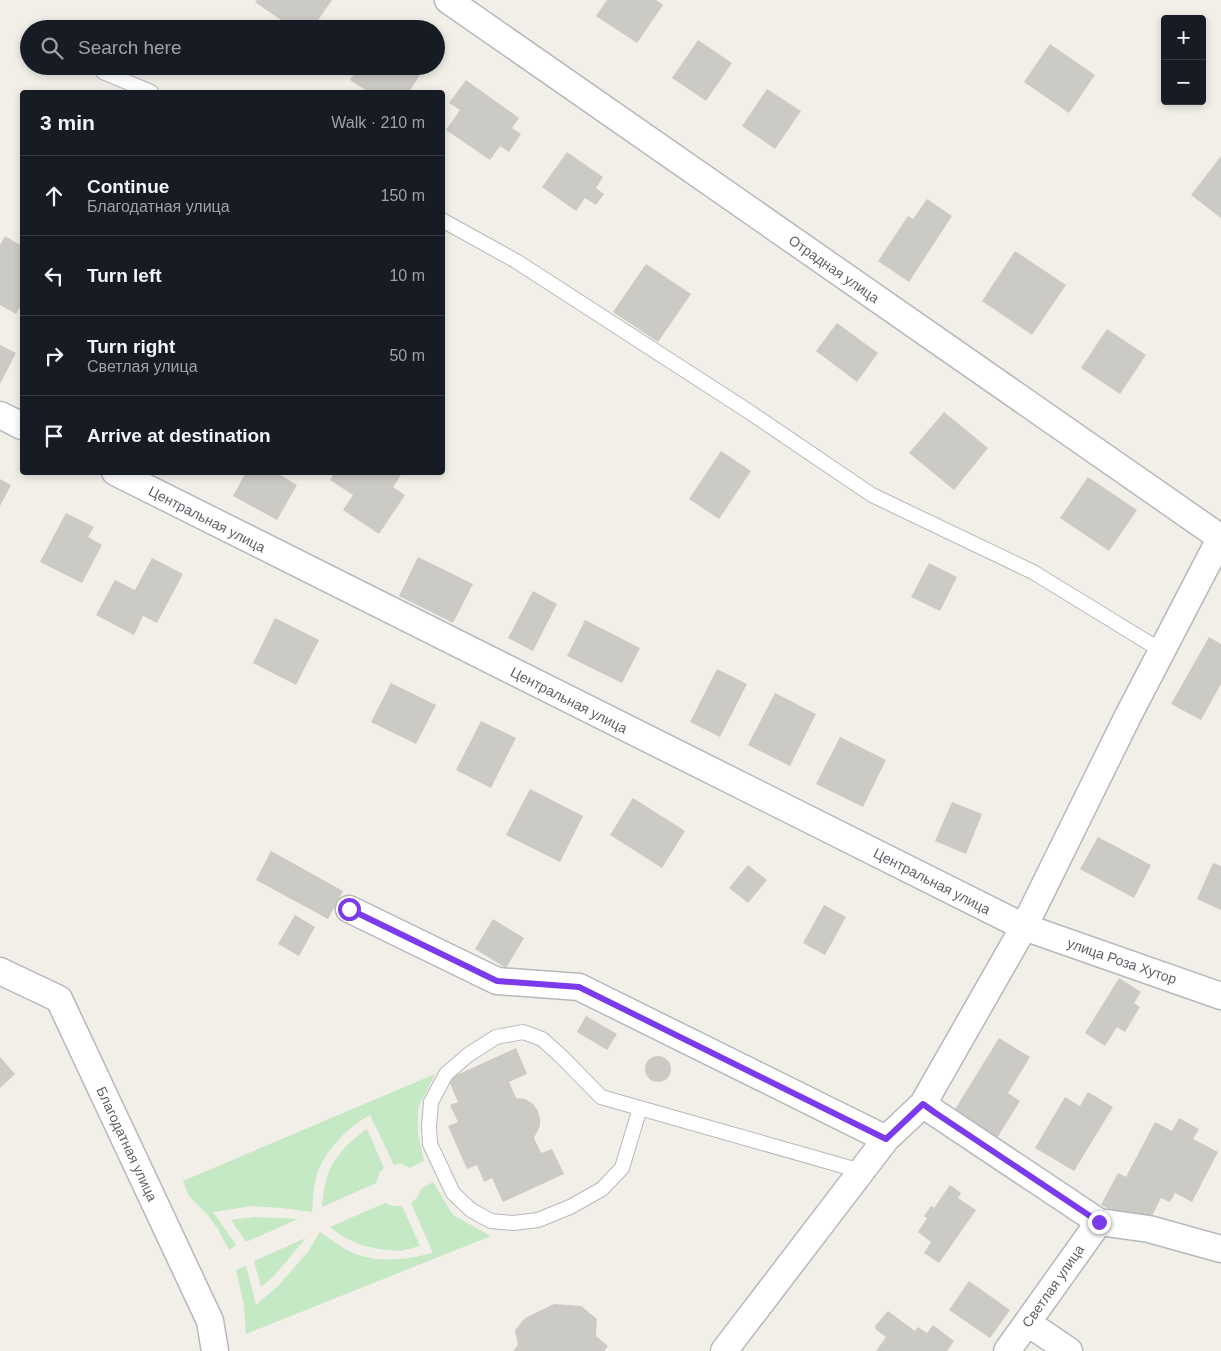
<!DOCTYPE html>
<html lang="en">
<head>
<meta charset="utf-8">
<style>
  body { margin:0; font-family:Arial,sans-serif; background:#20242c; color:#f1f3f6 }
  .controls { position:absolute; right:15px; top:15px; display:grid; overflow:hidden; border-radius:5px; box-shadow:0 2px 8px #0003 }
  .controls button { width:45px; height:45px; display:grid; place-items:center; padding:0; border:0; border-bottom:1px solid #363941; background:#171b24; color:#f1f3f6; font:25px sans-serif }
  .stop { position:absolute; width:15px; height:15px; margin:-11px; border:4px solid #7c3aed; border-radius:50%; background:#fff }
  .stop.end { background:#7c3aed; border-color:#fff; box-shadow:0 1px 5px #0008 }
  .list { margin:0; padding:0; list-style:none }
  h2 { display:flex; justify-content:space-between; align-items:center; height:65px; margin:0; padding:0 20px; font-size:21px }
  h2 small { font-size:16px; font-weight:400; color:#9ea1a6 }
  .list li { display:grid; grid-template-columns:32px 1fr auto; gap:15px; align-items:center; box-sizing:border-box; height:80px; padding:0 20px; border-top:1px solid #363941 }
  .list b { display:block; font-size:19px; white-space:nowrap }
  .list p { margin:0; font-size:16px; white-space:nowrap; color:#9ea1a6 }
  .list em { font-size:16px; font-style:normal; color:#9ea1a6 }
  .icon { flex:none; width:28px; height:28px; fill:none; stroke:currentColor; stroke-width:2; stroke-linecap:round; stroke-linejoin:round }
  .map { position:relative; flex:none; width:1221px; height:1351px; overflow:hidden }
  .search { position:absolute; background:#171b24; box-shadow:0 2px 8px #0003; left:20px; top:20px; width:425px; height:55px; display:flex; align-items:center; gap:12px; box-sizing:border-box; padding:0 18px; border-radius:28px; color:#9ea1a6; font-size:19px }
  .panel { position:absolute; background:#171b24; box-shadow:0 2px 8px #0003; left:20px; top:90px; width:425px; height:385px; border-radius:5px }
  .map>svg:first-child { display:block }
</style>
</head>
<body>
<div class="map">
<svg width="1221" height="1351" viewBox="0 0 1221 1351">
  <rect width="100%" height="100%" fill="#f1efe8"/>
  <path fill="#c5e8c5" d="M435 1074 418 1108V1134L424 1161 410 1168 401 1163 394 1165 370 1115C348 1127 329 1146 319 1169 314 1178 313 1201 312 1212L282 1208 252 1206 213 1212 236 1245 229 1250 218 1229 207 1214 189 1196 183 1181Z
    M367 1129 384 1168 380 1172 376 1183 322 1207C323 1195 325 1181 330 1169 337 1153 353 1139 367 1129Z
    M433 1182 453 1215 491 1236 246 1334 244 1305 236 1270 246 1266 256 1305 279 1285 307 1253 320 1232C329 1238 339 1246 349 1251 376 1264 405 1260 433 1253L411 1203 417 1198 421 1189Z
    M385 1203 392 1206H402L420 1246 401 1251 379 1249 361 1245 343 1237 330 1227Z
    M255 1217 298 1219 246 1242 231 1220Z
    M306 1238 274 1276 261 1287 254 1261Z"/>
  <path fill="#cccac5" d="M257 0H332L312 29H294L255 2Z
    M607 0H656L663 5 637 43 596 16Z
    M698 40 732 63 706 101 672 78Z
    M1050 44 1095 75 1069 113 1024 82Z
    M359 66H426L409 92H369L350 80Z
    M466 80 519 118 512 128 521 134 509 152 500 146 490 160 446 130 460 110 449 103Z
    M767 89 801 111 775 149 742 126Z
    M567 152 603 177 596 188 604 194 596 205 585 198 576 211 542 187Z
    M1221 156V218L1191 195Z
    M927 199 952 216 909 282 878 261 908 216 913 219Z
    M5 236 22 246V303L16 314 0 305V245Z
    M1015 251 1066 285 1032 335 982 301Z
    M646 264 691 294 658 342 613 312Z
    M837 323 878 353 857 382 816 351Z
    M1107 329 1146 355 1120 394 1081 368Z
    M0 345 16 353 0 384Z
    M944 412 988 448 954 490 909 453Z
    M721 451 751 471 719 519 689 499Z
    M246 472H275L297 485 277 520 233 496Z
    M335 472H403L393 487 405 495 379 534 343 510 353 495 330 480Z
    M1088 477 1137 510 1109 551 1060 518Z
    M0 479 11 485 0 506Z
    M66 513 94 527 88 537 102 545 82 583 40 562Z
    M418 557 473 584 453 623 399 596Z
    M152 558 183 574 157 623 143 616 134 635 96 615 115 580 135 590Z
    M929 563 957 577 940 611 911 597Z
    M533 591 557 604 533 651 508 638Z
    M275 618 319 640 296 685 253 663Z
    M585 620 640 648 622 683 567 656Z
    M1209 637 1221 644V684L1201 720 1171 704Z
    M717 669 747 684 720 737 690 722Z
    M391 683 436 705 416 744 371 722Z
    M775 693 816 714 790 766 748 745Z
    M481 721 516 738 491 788 456 770Z
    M840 737 886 760 863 807 816 784Z
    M530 789 583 816 560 862 506 835Z
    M633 798 685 831 662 868 610 835Z
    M952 802 982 814 966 854 935 841Z
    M1098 837 1151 865 1134 898 1080 869Z
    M271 851 343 891 328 919 256 880Z
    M1213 863 1221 866V910L1197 899Z
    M748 865 767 880 748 903 729 888Z
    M824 905 846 917 825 955 803 943Z
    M295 915 315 927 299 956 278 944Z
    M493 919 524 938 506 968 475 949Z
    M1119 978 1141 992 1134 1003 1140 1007 1125 1032 1117 1027 1105 1046 1085 1033Z
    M586 1016 617 1034 607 1050 577 1032Z
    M999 1038 1030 1057 1008 1093 1020 1101 997 1138 954 1111Z
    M516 1048 527 1074 509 1082 516 1098 525 1099 533 1104 538 1111 540 1119V1126L534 1138 541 1153 552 1149 564 1174 503 1202 492 1178 484 1182 477 1165 467 1169 448 1126 458 1122 450 1105 458 1102 448 1079Z
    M645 1069a13 13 0 1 1 26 0a13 13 0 1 1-26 0Z
    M0 1057 15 1074 0 1088Z
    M1088 1092 1113 1107 1074 1171 1035 1148 1065 1097 1080 1106Z
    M1179 1118 1199 1129 1193 1139 1218 1152 1192 1202 1175 1193 1170 1202 1161 1198 1146 1228 1101 1205 1118 1173 1126 1177 1155 1122 1172 1131Z
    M950 1185 961 1193 958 1198 976 1210 939 1263 924 1253 931 1242 918 1232 927 1218 924 1216 931 1206 934 1208Z
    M969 1281 1010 1310 990 1338 949 1310Z
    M554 1304 581 1306 597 1319 596 1336 608 1346 604 1351H513L518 1345 515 1330 525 1318Z
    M888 1311 915 1331 918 1327 927 1333 933 1325 954 1341 947 1351H876L886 1337 875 1329 876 1328 875 1326Z"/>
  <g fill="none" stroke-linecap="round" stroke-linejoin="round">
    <defs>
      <path id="service" d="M103 72 151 92
        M442 220 516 261 748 411 872 495 1033 572 1162 651
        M640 1108 622 1168 602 1189 570 1207 538 1220 513 1223 491 1221 471 1210 453 1193 430 1144 429 1127 431 1102 446 1074 468 1055 496 1037 523 1032 542 1039 562 1057 601 1097 861 1171"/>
      <path id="minor" d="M448 0 1221 538
        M0 415 22 426
        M115 472 1024 927 1221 996
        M349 909 497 981 579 987 886 1139
        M0 971 59 999 210 1321 215 1351
        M923 1104 934 1112 1099 1222 1149 1229 1221 1249
        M1028 1323 1069 1351
        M724 1351 886 1139 923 1104 1024 927 1128 716 1221 537
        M1007 1351 1099 1222"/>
    </defs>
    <use href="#service" stroke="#b5b8bc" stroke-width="16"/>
    <use href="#minor" stroke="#b5b8bc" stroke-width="29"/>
    <use href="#service" stroke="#fff" stroke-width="14"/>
    <use href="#minor" stroke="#fff" stroke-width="26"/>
  </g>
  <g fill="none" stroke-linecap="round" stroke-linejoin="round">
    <path stroke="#7c3aed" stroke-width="6" d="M349 909 497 981 579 987 886 1139 923 1104 934 1112 1099 1222"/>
  </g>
  <g text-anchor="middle" stroke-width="4" stroke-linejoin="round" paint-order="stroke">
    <g font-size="14" fill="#5f6368" stroke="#fff">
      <text transform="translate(834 269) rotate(35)" y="5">Отрадная улица</text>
      <text transform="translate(207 519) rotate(27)" y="5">Центральная улица</text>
      <text transform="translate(569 700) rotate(27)" y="5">Центральная улица</text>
      <text transform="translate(932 881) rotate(27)" y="5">Центральная улица</text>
      <text transform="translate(1122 961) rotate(19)" y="5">улица Роза Хутор</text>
      <text transform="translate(127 1144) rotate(65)" y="5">Благодатная улица</text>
      <text transform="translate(1053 1286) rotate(-55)" y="5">Светлая улица</text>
    </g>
  </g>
</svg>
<div class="controls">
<button>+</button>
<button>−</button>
</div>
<div class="stop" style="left:349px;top:909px"></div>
<div class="stop end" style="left:1099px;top:1222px"></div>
<div class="search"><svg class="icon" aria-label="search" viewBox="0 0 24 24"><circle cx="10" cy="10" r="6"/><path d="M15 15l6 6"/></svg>Search here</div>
<section class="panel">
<h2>3 min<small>Walk · 210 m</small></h2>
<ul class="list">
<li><svg class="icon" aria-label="ahead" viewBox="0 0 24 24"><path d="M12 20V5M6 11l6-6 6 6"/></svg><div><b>Continue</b><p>Благодатная улица</p></div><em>150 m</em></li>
<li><svg class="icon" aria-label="left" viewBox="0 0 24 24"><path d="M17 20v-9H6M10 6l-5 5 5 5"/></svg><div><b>Turn left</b></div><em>10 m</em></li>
<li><svg class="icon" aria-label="right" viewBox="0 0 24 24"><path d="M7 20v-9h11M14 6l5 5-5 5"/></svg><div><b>Turn right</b><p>Светлая улица</p></div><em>50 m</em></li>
<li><svg class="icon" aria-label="arrive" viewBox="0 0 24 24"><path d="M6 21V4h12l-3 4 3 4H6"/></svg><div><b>Arrive at destination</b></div></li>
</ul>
</section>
</div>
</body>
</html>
